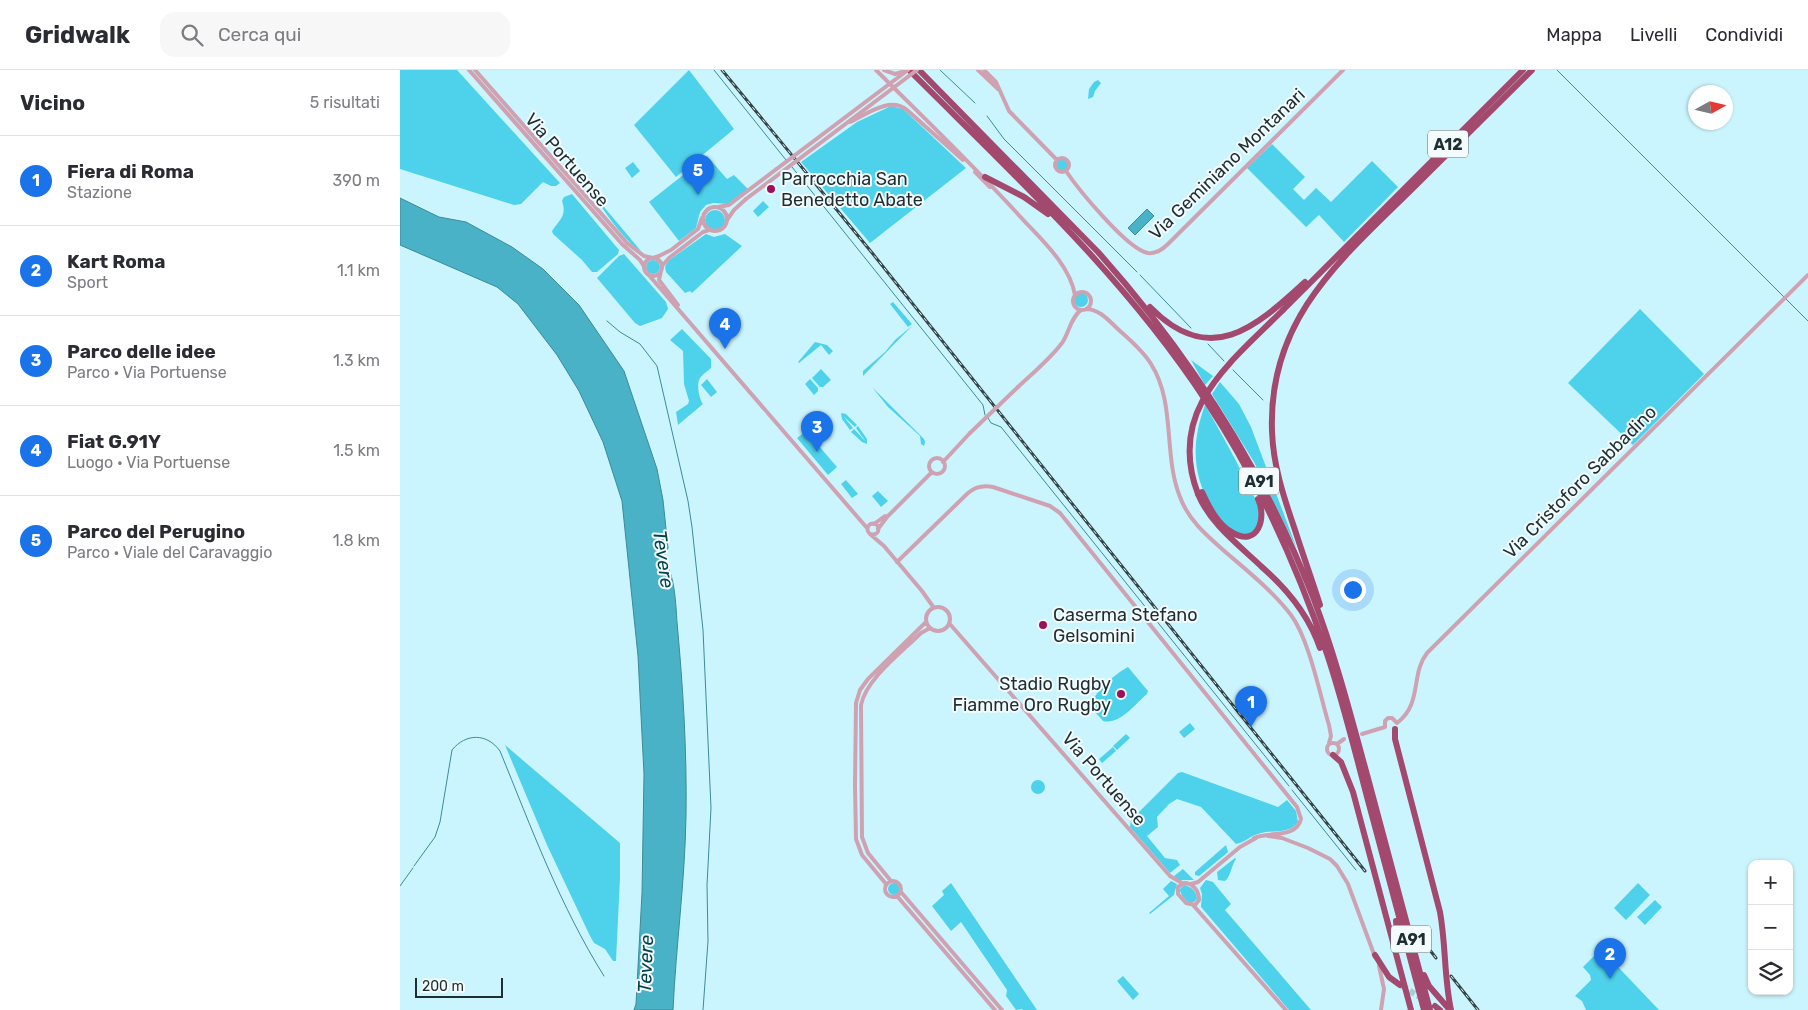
<!DOCTYPE html>
<html lang="it">
<head>
<meta charset="utf-8">
<style>
  body { margin:0; font-family:Rubik,sans-serif; background:#f7f7f7; color:#2b2b33 }
  .controls { position:absolute; right:15px; bottom:15px; display:grid; overflow:hidden; border-radius:10px; box-shadow:0 1px 4px #0004 }
  .controls button { width:45px; height:45px; display:grid; place-items:center; padding:0; border:0; border-bottom:1px solid #e1e1e2; background:#fff; color:#2b2b33; font:25px sans-serif }
  .compass { position:absolute; left:1288px; top:15px; width:45px; height:45px; border-radius:50%; background:#fff; box-shadow:0 1px 4px #0004; rotate:82deg }
  .scale { position:absolute; left:15px; bottom:12px; width:88px; box-sizing:border-box; padding-left:5px; border:2px solid #1e2e31; border-top:0; font-size:14px; line-height:18px; white-space:nowrap; color:#1e2e31; -webkit-text-stroke:4px #f3fbfd; paint-order:stroke }
  .you { position:absolute; left:952px; top:519px; width:18px; height:18px; margin:-12px; border:4px solid #fff; border-radius:50%; background:#1a73e8; box-shadow:0 0 0 8px #1a73e833 }
  .badge { display:grid; place-items:center; width:32px; height:32px; border-radius:50%; background:#1a73e8; color:#fff; font-size:16px; font-weight:700 }
  .pin { position:absolute; translate:-50% -41px; filter:drop-shadow(0 1px 2px #0008) }
  .pin::after { content:''; position:absolute; top:26px; width:18px; height:15px; background:inherit; clip-path:polygon(0 0,100% 0,50% 100%) }
  .list { margin:0; padding:0; list-style:none }
  h2 { display:flex; justify-content:space-between; align-items:center; height:65px; margin:0; padding:0 20px; font-size:21px }
  h2 small { font-size:16px; font-weight:400; color:#7c7c81 }
  .list li { display:grid; grid-template-columns:32px 1fr auto; gap:15px; align-items:center; box-sizing:border-box; height:90px; padding:0 20px; border-top:1px solid #e1e1e2 }
  .list b { display:block; font-size:19px; white-space:nowrap }
  .list p { margin:0; font-size:16px; white-space:nowrap; color:#7c7c81 }
  .list em { font-size:16px; font-style:normal; color:#7c7c81 }
  .icon { flex:none; width:28px; height:28px; fill:none; stroke:currentColor; stroke-width:2; stroke-linecap:round; stroke-linejoin:round }
  .map { position:relative; flex:none; width:1408px; height:940px; overflow:hidden }
  header { display:flex; align-items:center; gap:30px; box-sizing:border-box; height:70px; padding:0 25px; background:#fff; border-bottom:1px solid #e1e1e2 }
  header strong { font-size:24px }
  nav { display:flex; gap:28px; margin-inline-start:auto; font-size:18px }
  .search { width:350px; height:45px; background:#f7f7f7; display:flex; align-items:center; gap:12px; box-sizing:border-box; padding:0 18px; border-radius:15px; color:#7c7c81; font-size:19px }
  main { display:flex }
  aside { flex:1; background:#fff }
  .map>svg:first-child { display:block }
</style>
</head>
<body>
<header>
<strong>Gridwalk</strong>
<div class="search"><svg class="icon" aria-label="search" viewBox="0 0 24 24"><circle cx="10" cy="10" r="6"/><path d="M15 15l6 6"/></svg>Cerca qui</div>
<nav><a>Mappa</a><a>Livelli</a><a>Condividi</a></nav>
</header>
<main>
<aside>
<h2>Vicino<small>5 risultati</small></h2>
<ul class="list">
<li><span class="badge">1</span><div><b>Fiera di Roma</b><p>Stazione</p></div><em>390 m</em></li>
<li><span class="badge">2</span><div><b>Kart Roma</b><p>Sport</p></div><em>1.1 km</em></li>
<li><span class="badge">3</span><div><b>Parco delle idee</b><p>Parco · Via Portuense</p></div><em>1.3 km</em></li>
<li><span class="badge">4</span><div><b>Fiat G.91Y</b><p>Luogo · Via Portuense</p></div><em>1.5 km</em></li>
<li><span class="badge">5</span><div><b>Parco del Perugino</b><p>Parco · Viale del Caravaggio</p></div><em>1.8 km</em></li>
</ul>
</aside>
<div class="map">
<svg width="1408" height="940" viewBox="0 0 1408 940">
  <rect width="100%" height="100%" fill="#cbf5fe"/>
  <path fill="#4ed2eb" d="M0 0H57L160 113 156 116H151L143 112 121 134 114 135 0 99Z
    M289 0 334 59 276 107 234 55Z
    M698 10 701 13 695 21 693 27 688 29 689 19 694 12Z
    M491 36 503 39 566 98 470 173 401 92 457 52Z
    M872 74 905 107 893 119 904 130 916 118 931 132 972 91 998 117 944 172 919 145 906 157 847 98Z
    M307 86 327 109 334 105 348 119 328 134 313 133 306 135 300 142 296 158 279 171 249 132Z
    M656 95a6 6 0 1 1 12 0a6 6 0 1 1-12 0Z
    M233 92 240 101 232 108 225 98Z
    M172 124 219 180 218 184 197 202H192L182 190 153 164 152 161C160 149 167 146 162 131L164 127Z
    M199 131 241 181C228 175 207 145 198 132Z
    M363 131 369 137 358 147 353 141Z
    M305 150a10 10 0 1 1 20 0a10 10 0 1 1-20 0Z
    M306 164 314 167 325 164 342 176 292 223 290 221 285 223 266 202 265 197 268 191Z
    M224 184 266 232 268 239 262 248 240 256 235 253 197 208 219 186Z
    M246 197a7 7 0 1 1 14 0a7 7 0 1 1-14 0Z
    M674 230a7 7 0 1 1 14 0a7 7 0 1 1-14 0Z
    M493 232 512 254 508 257 490 234Z
    M1240 239 1304 304 1233 375 1168 313Z
    M513 255 463 306V301L485 282 495 270Z
    M282 259 311 289V298C308 301 301 305 299 310 297 316 299 329 303 334L278 355 276 342 288 334 289 331 284 314 283 281 270 270Z
    M415 272 427 275 433 281 429 285 421 275 399 293 398 292Z
    M791 290 813 306 805 315Z
    M421 299 431 310 423 317H420L412 308Z
    M307 309 317 322 311 327 301 315Z
    M410 309 418 318V321L414 325 405 314Z
    M820 312 839 334 851 357 897 479 854 392 812 324Z
    M472 317 524 369 525 372 524 376 521 374 520 366 488 337Z
    M805 335C819 359 833 384 845 409 851 420 858 432 860 444 862 458 848 469 835 462 825 456 819 447 812 437 791 404 792 370 805 335Z
    M441 343 446 344 457 355 455 357 443 346 453 358 450 360 442 349Z
    M458 356 467 369V374L462 372 451 362 454 359 466 372 456 358Z
    M406 361 437 397 428 405 397 368Z
    M446 410 458 424 452 428 441 414Z
    M478 421 488 431 481 437 472 426Z
    M728 597 748 621 747 624C735 634 720 655 703 651 700 647 695 643 693 639 687 626 718 602 728 597Z
    M790 653 795 659 784 668 779 662Z
    M726 664 730 668 717 680 713 676Z
    M105 675 220 773V808L216 891H213L205 879 194 873 190 866 147 775Z
    M713 677 716 681 702 693 699 689Z
    M782 702 878 737 887 730 896 741 898 752C890 765 871 759 858 764 850 766 844 773 836 774L801 737 777 729 769 734 757 747 758 757 747 766 765 788 777 790 780 795 770 803 730 757 731 750 778 703Z
    M631 717a7 7 0 1 1 14 0a7 7 0 1 1-14 0Z
    M826 775 828 782 827 783 799 806 795 805V802Z
    M835 788 836 789C831 796 831 806 825 811L818 810 817 802Z
    M783 799 794 810H778L774 806Z
    M806 810 813 812 831 834 825 840 911 940H889L801 837 802 824 800 818Z
    M771 811 777 814 774 825 750 844 749 843 769 826 763 819Z
    M488 819a6 6 0 1 1 12 0a6 6 0 1 1-12 0Z
    M551 813 637 940H623L622 939 616 940 606 926 607 920 561 852 551 861 532 836 544 825 542 821Z
    M1238 813 1250 825 1226 850 1214 838Z
    M784 815C791 816 797 822 797 829L794 832 790 833C785 830 780 825 780 819Z
    M1255 830 1262 837 1245 855 1237 847Z
    M1201 879 1259 940H1186L1182 931 1175 926 1191 910 1190 905 1183 897Z
    M723 906 739 924 733 930 717 911Z"/>
  <path fill="#49b2c7" stroke="#3c8a9a" d="M0 128 39 147 66 152 112 177 143 199 179 235 224 301 257 399 263 430 268 478 262 491C275 497 276 539 277 552 283 617 287 681 286 746 285 811 276 875 273 940H234L236 934 242 823 244 704 238 586 222 431 203 372 179 321 157 285 118 234 97 217 0 175Z
    M747 139 754 146 735 165 728 158Z"/>
  <g fill="none" stroke-linecap="round" stroke-linejoin="round">
    <path stroke="#3c8a9a" stroke-width="1" d="M314 0 386 90
      M540 0 575 33
      M1157 0 1408 251
      M587 46 604 69 737 202
      M392 97 583 335 585 345
      M740 205 791 258
      M207 251 220 262 240 274 257 296 288 431 292 457 303 560 311 738 307 815 308 871 303 940
      M808 274 824 291
      M833 300 863 330
      M588 348 591 353 601 357 889 716
      M892 720 956 800
      M14 796 35 767 40 752 52 680C66 663 87 663 100 681 131 757 160 836 204 906
      M0 816 13 798"/>
    <path stroke="#a8cdd5" stroke-width="6" stroke-dasharray="6 3" stroke-linecap="butt" d="M1002 916 1023 929"/>
    <path stroke="#cfa2b1" stroke-width="4" d="M69 0 222 174 240 190 245 198
      M75 0 227 173 244 186 253 188 259 186 271 180 298 159 302 148
      M476 0C523 47 571 93 616 142 637 166 669 192 675 225
      M484 0 495 4 505 1
      M578 0 598 19
      M584 0 596 12 609 41 657 90
      M450 52C467 44 490 26 507 40L563 90
      M655 95a7 7 0 1 1 14 0a7 7 0 1 1-14 0Z
      M666 101C678 119 728 180 748 183 756 184 763 179 768 174L943 0
      M575 102 590 117
      M303 149a12 12 0 1 1 24 0a12 12 0 1 1-24 0Z
      M318 137 329 135 342 125
      M327 150 334 140 346 129
      M244 197a9 9 0 1 1 18 0a9 9 0 1 1-18 0Z
      M262 196 269 188 303 162 309 160
      M261 201 259 210 278 235
      M247 203 467 458
      M673 231a9 9 0 1 1 18 0a9 9 0 1 1-18 0Z
      M686 239C700 239 710 252 720 261 731 271 743 281 751 294 776 333 763 385 780 427 788 449 805 464 822 479 846 500 872 520 891 545 909 569 920 625 929 655L931 666 929 673
      M618 317C633 303 650 289 662 273 669 263 671 247 681 240
      M529 396a8 8 0 1 1 16 0a8 8 0 1 1-16 0Z
      M543 392 570 363
      M467.5 459a5.5 5.5 0 1 1 11 0a5.5 5.5 0 1 1-11 0Z
      M474 454 485 446
      M478 459 487 447 532 402
      M470 464 484 476 522 521 534 538
      M497 492 568 423C576 416 584 415 593 417L650 436 660 443 897 737 901 749C896 769 869 761 854 768
      M526 549a12 12 0 1 1 24 0a12 12 0 1 1-24 0Z
      M549 553 770 806 782 813
      M997 653C1023 633 1010 605 1027 583L1408 205
      M985 657V651L988 648H992L997 653
      M962 664 985 657
      M927 679a6 6 0 1 1 12 0a6 6 0 1 1-12 0Z
      M937 674 944 669
      M868 766 882 768 908 778 930 789 937 796 948 814 975 887
      M485 819a8 8 0 1 1 16 0a8 8 0 1 1-16 0Z
      M491 811 468 783 462 767 461 635C466 609 502 582 521 563L530 558
      M784 813C793 813 799 821 799 830L795 835 786 833 778 824V817Z
      M486 814 462 785 456 769 455 715 456 633 460 620 468 609 526 552
      M791 814 798 812 840 777 856 768
      M501 822 602 940
      M497 826 595 940
      M793 835 886 940
      M979 896 984 919 981 940"/>
    <path stroke="#a3496d" stroke-width="6" d="M509 0C614 105 724 206 806 331 858 409 897 496 927 584 944 635 956 686 970 738 988 805 1006 873 1024 940
      M519 0 698 182C789 284 863 399 913 527 936 587 952 650 969 712 989 788 1009 864 1030 940
      M585 107 624 127 648 144
      M750 237C810 298 855 258 905 212
      M883 240 1123 0
      M802 422C809 437 818 455 833 463 858 477 867 448 858 429
      M798 424C811 455 839 475 863 498 888 520 909 546 920 578
      M920 535C912 510 903 485 895 460 884 428 873 395 872 361 868 250 939 191 1011 120 1051 80 1092 40 1132 0
      M995 659V669L1040 842C1046 875 1044 908 1051 940
      M933 685 941 692 953 722 1011 940
      M996 851 999 880
      M975 885 989 907 1000 915
      M1024 905 1029 916 1049 939
      M1035 936 1040 940"/>
    <defs>
      <path id="rail" d="M322 0 473 184 965 801
        M1019 866 1036 888
        M1051 906 1078 940"/>
    </defs>
    <use href="#rail" stroke="#314447" stroke-width="3"/>
    <use href="#rail" stroke="#f3fbfd" stroke-width="1" stroke-dasharray="4" stroke-linecap="butt"/>
    <path stroke="#cfa2b1" stroke-width="4" d="M342 125 508 0
      M346 129 517 0
      M570 363 618 317"/>
    <path stroke="#a3496d" stroke-width="6" d="M798 424C766 340 830 293 883 240"/>
  </g>
  <g fill="#9e0f5a" stroke="#f3fbfd" stroke-width="2">
    <circle cx="371" cy="119" r="5"/>
    <circle cx="643" cy="555" r="5"/>
    <circle cx="721" cy="624" r="5"/>
  </g>
  <g text-anchor="middle" stroke-width="4" stroke-linejoin="round" paint-order="stroke">
    <g fill="#f3fbfd" stroke="#5e6c6e" stroke-width="1">
      <rect x="1028" y="60.5" width="40" height="27" rx="4"/>
      <rect x="839" y="397.5" width="40" height="27" rx="4"/>
      <rect x="991" y="855.5" width="40" height="27" rx="4"/>
    </g>
    <g font-size="16" font-weight="bold" fill="#1e2e31">
      <text x="1048" y="80">A12</text>
      <text x="859" y="417">A91</text>
      <text x="1011" y="875">A91</text>
    </g>
    <g font-size="18" fill="#1e2e31" stroke="#f3fbfd">
      <text transform="translate(167 90) rotate(49)" y="6">Via Portuense</text>
      <text transform="translate(827 94) rotate(-44)" y="6">Via Geminiano Montanari</text>
      <text transform="translate(1180 412) rotate(-45)" y="6">Via Cristoforo Sabbadino</text>
      <text transform="translate(704 709) rotate(49)" y="6">Via Portuense</text>
    </g>
    <g font-size="18" fill="#1e2e31" stroke="#f3fbfd" text-anchor="start">
      <text x="381" y="115">Parrocchia San<tspan x="381" dy="21">Benedetto Abate</tspan></text>
      <text x="653" y="551">Caserma Stefano<tspan x="653" dy="21">Gelsomini</tspan></text>
      <text x="711" y="620" text-anchor="end">Stadio Rugby<tspan x="711" dy="21">Fiamme Oro Rugby</tspan></text>
    </g>
    <g font-size="19" font-style="italic" fill="#00424d" stroke="#f3fbfd">
      <text transform="translate(264 489) rotate(82)" y="7">Tevere</text>
      <text transform="translate(245 894) rotate(-88)" y="7">Tevere</text>
    </g>
  </g>
</svg>
<div class="controls">
<button>+</button>
<button>−</button>
<button><svg class="icon" aria-label="layers" viewBox="0 0 24 24"><path d="M12 4l9 5-9 5-9-5zM3 14l9 5 9-5"/></svg></button>
</div>
<svg class="compass" viewBox="-18 -18 36 36"><path d="M0-13l5 13h-10z" fill="#e53935"/><path d="M0 13l5-13h-10z" fill="#7c7c81"/></svg>
<div class="scale">200 m</div>
<div class="you"></div>
<div class="pin badge" style="left:851px;top:657px">1</div>
<div class="pin badge" style="left:1210px;top:909px">2</div>
<div class="pin badge" style="left:417px;top:382px">3</div>
<div class="pin badge" style="left:325px;top:279px">4</div>
<div class="pin badge" style="left:298px;top:125px">5</div>
</div>
</main>
</body>
</html>
